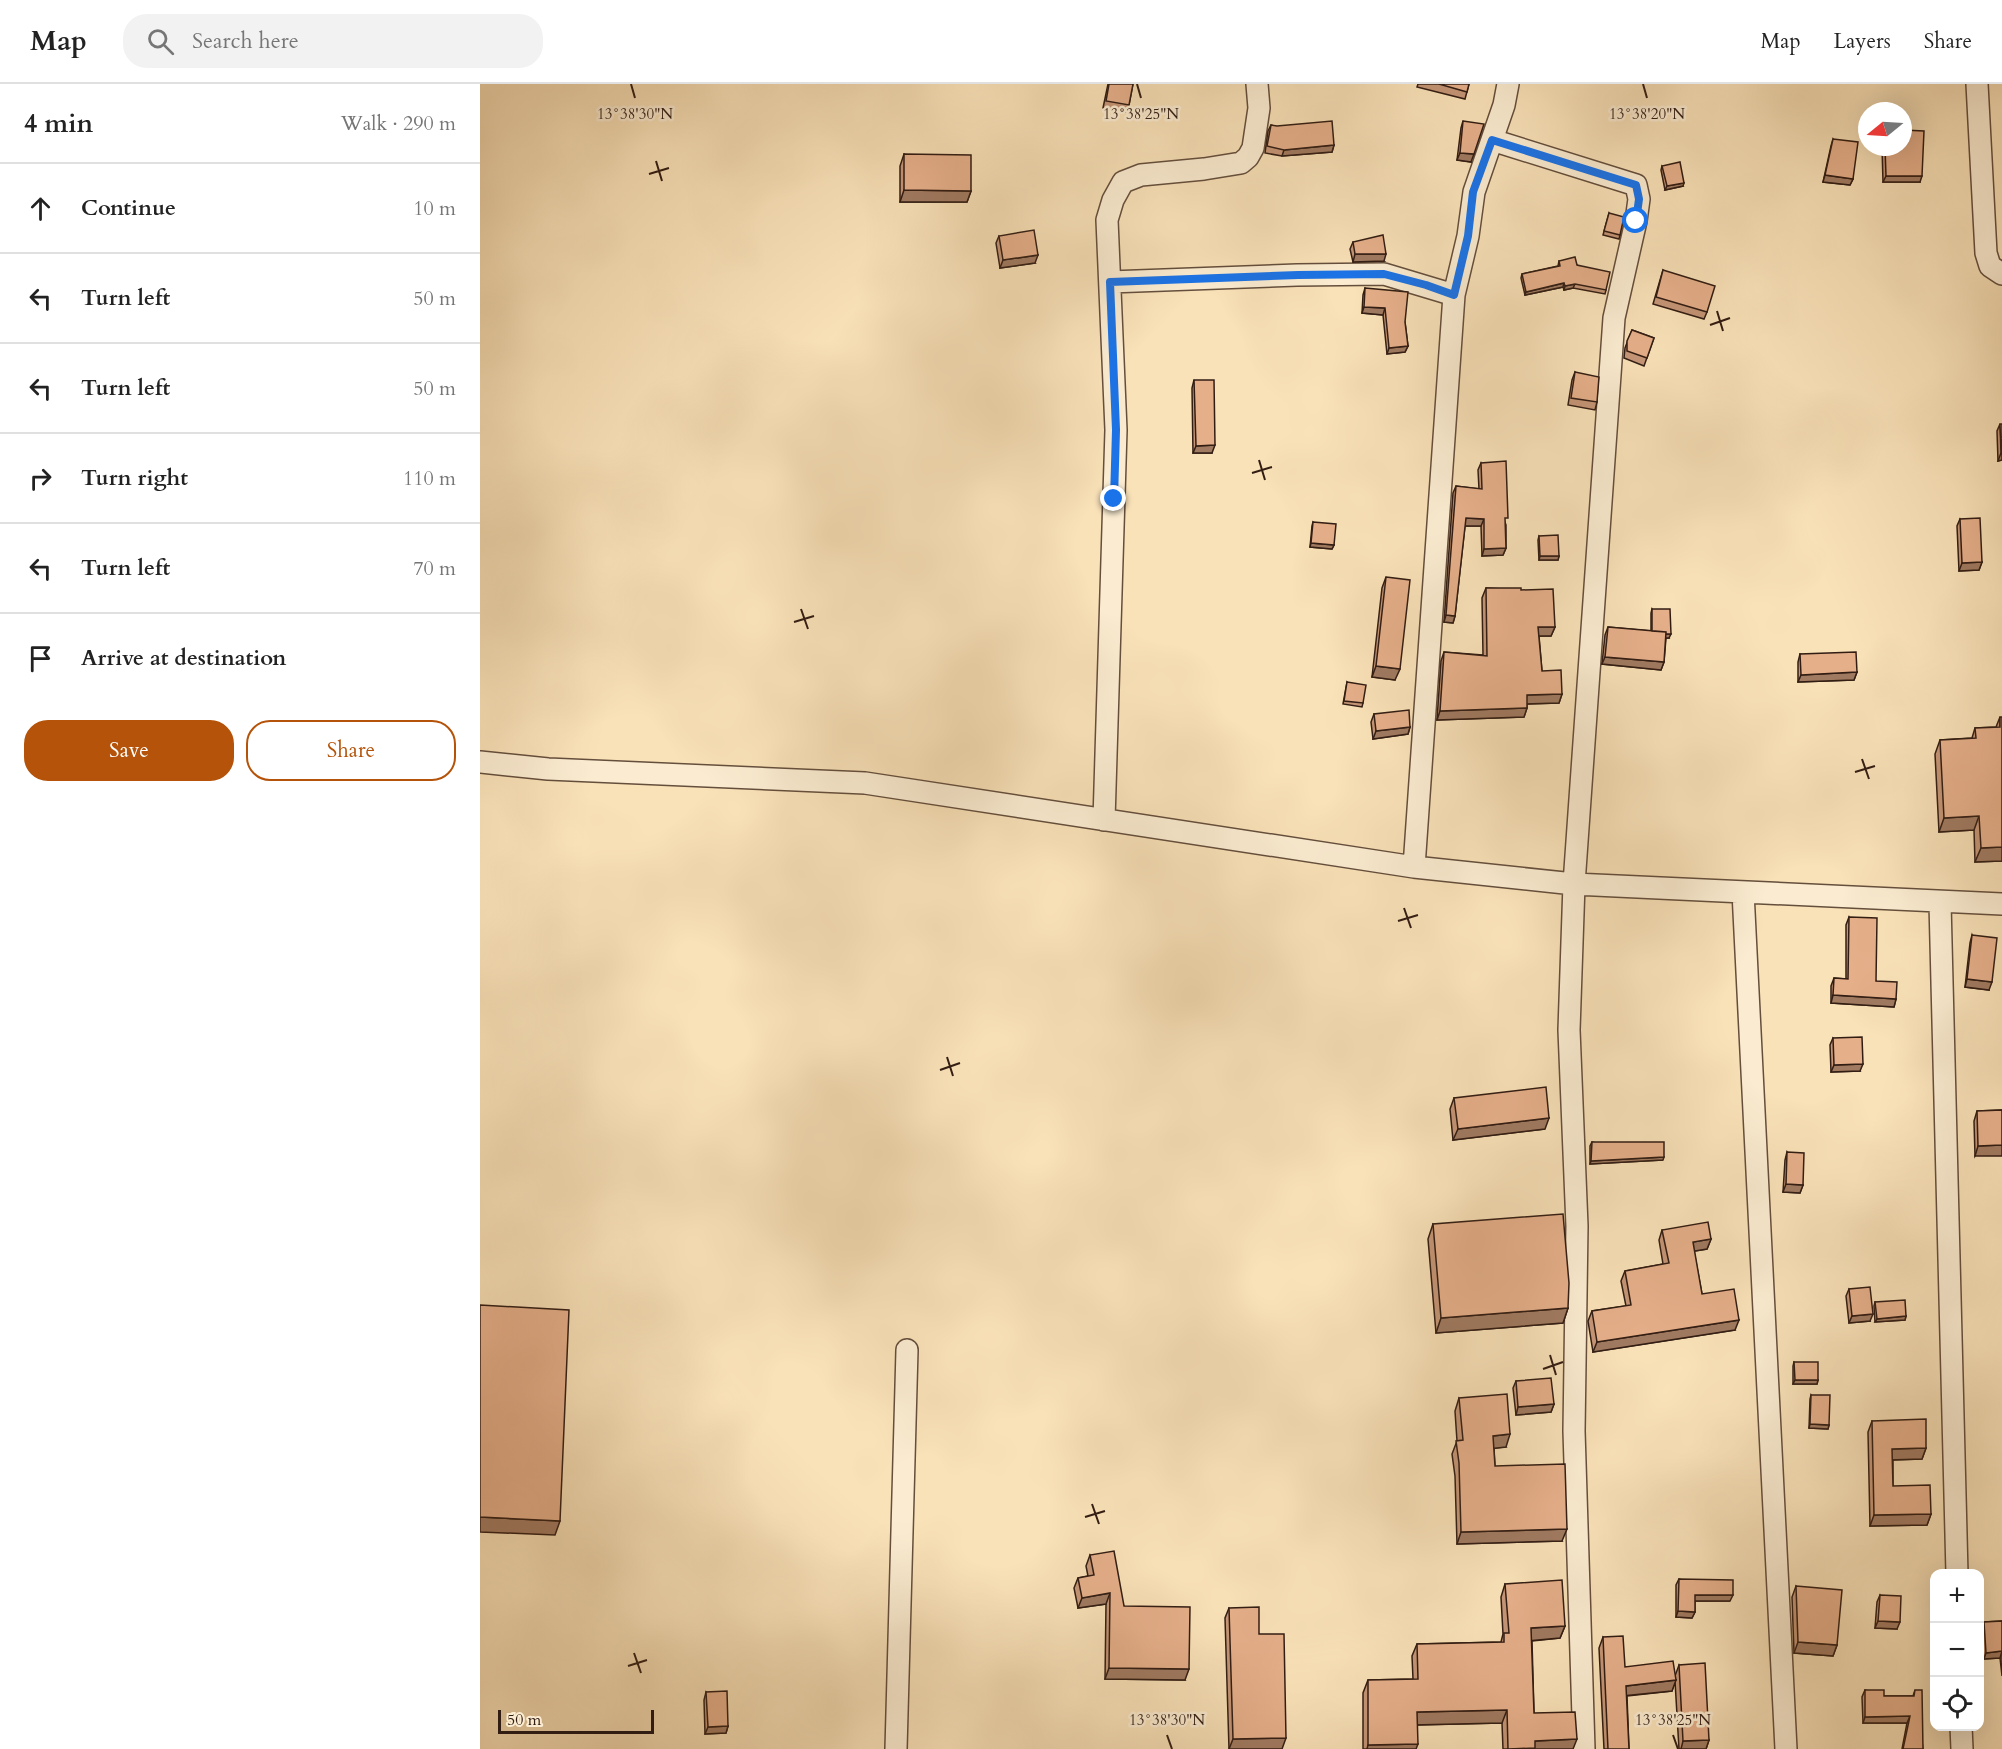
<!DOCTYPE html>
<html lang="en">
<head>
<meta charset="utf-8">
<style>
  body { margin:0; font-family:Cardo,serif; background:#f2f2f2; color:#222 }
  .controls { position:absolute; right:18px; bottom:18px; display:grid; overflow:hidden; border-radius:12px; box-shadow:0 6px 24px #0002 }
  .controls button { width:54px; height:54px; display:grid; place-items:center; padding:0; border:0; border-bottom:2px solid #e0e0e0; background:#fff; color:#222; font:30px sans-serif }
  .compass { position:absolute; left:1378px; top:18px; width:54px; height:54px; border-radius:50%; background:#fff; box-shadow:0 6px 24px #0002; rotate:252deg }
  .scale { position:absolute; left:18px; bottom:15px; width:156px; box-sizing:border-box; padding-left:6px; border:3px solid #321d13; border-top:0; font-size:16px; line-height:21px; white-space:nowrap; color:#321d13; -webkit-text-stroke:4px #fbecd1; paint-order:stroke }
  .stop { position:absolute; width:18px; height:18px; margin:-14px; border:4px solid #1a73e8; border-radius:50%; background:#fff }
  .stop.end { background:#1a73e8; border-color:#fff; box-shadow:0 2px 6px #0008 }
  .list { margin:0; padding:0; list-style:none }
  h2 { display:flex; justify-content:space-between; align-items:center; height:78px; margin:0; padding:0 24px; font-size:26px }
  h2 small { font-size:20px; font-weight:400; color:#767676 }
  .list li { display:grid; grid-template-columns:39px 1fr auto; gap:18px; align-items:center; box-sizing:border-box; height:90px; padding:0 24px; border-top:2px solid #e0e0e0 }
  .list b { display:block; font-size:22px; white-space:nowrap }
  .list em { font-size:20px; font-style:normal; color:#767676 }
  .actions { display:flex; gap:12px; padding:18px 24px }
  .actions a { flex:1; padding:14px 0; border:2px solid #b45309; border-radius:24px; text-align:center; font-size:21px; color:#b45309 }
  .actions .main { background:#b45309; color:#fff }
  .icon { flex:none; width:33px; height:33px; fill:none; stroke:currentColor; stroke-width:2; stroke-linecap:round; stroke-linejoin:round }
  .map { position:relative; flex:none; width:1522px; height:1665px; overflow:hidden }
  header { display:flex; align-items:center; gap:36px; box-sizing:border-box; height:84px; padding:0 30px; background:#fff; border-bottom:2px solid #e0e0e0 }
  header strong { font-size:28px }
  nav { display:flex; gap:33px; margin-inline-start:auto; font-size:21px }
  .search { width:420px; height:54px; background:#f2f2f2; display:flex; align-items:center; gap:15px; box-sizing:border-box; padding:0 21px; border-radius:24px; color:#767676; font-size:22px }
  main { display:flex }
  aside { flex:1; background:#fff }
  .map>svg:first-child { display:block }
</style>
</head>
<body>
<header>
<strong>Map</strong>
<div class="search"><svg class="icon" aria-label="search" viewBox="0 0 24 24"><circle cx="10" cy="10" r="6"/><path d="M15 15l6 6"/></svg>Search here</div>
<nav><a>Map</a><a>Layers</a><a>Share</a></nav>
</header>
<main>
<aside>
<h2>4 min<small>Walk · 290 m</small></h2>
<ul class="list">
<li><svg class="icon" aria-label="ahead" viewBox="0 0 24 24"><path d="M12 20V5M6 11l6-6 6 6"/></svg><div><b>Continue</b></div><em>10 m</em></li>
<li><svg class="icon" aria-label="left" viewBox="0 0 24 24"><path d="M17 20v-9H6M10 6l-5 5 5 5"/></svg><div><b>Turn left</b></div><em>50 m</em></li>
<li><svg class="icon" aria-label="left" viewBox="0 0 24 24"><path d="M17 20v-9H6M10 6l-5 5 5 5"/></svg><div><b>Turn left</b></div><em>50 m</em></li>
<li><svg class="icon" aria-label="right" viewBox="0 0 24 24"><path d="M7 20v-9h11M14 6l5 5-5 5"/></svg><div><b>Turn right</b></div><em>110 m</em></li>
<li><svg class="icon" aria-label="left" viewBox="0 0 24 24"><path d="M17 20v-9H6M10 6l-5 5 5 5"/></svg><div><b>Turn left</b></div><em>70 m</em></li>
<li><svg class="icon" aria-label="arrive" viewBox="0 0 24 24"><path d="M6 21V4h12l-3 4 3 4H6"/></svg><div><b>Arrive at destination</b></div></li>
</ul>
<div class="actions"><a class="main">Save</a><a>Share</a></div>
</aside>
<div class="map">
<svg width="1522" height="1665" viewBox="0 0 1522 1665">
  <rect width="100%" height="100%" fill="#f9e1b8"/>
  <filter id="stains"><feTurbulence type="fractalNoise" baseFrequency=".00333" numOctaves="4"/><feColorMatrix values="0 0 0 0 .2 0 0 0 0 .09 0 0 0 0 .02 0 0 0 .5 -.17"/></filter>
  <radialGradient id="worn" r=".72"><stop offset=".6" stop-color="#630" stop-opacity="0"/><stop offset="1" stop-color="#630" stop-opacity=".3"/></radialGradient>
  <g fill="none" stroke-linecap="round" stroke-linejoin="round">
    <defs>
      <path id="minor" d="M1497 0 1506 169 1510 182 1522 190
        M1012 56 1156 101 1159 115 1156 137 1134 234 1094 800 1089 946 1097 1142 1094 1347 1104 1665
        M630 198 817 191 904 190 974 211
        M0 678 68 685 385 699 934 783 1094 800 1522 820
        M624 736 636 346 627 136 633 116 643 98 661 91 724 85 761 79 768 73 773 64 779 24 777 0
        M934 783 974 211 988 152 994 108 1024 21 1028 0
        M1263 808 1306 1665
        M1460 819 1477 1490
        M1481 1642 1482 1665
        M416 1665 427 1266"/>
    </defs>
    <use href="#minor" stroke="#644e3c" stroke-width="24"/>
    <use href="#minor" stroke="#fbecd1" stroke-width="21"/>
  </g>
  <path fill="#c59677" stroke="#321d13" stroke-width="1.5" d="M628 0H653L649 21 646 28 623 24Z
    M938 0H989L985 15 937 3Z
    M983 37 991 78 977 76 981 44Z
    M791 41 854 61 852 68 802 72 785 69 788 47Z
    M1353 55 1373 95 1370 101 1343 98 1351 62Z
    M1402 63H1423L1440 98H1403Z
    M424 70 491 107 487 118H420V82Z
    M1182 82 1203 102 1185 106 1181 86Z
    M1129 129 1140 151 1139 155 1123 151Z
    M519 152 555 179 520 184 516 159Z
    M873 158 904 177 873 178 870 165Z
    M1079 177 1097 181 1126 206 1125 210 1093 204 1084 206 1083 203 1045 211 1041 194 1042 190 1078 182Z
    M1183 186 1227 228 1224 235 1173 220Z
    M885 204 925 238 928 262 925 268 907 270 903 231 882 229 883 211Z
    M1152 246 1174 254 1164 282 1144 274 1145 264Z
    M1095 288 1117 318 1115 326 1088 321 1092 296Z
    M714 296 732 369H713L712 304Z
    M1520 340 1522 376 1518 377 1517 347Z
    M1001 379 1026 441V464L1023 471 1002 472 1001 442H985L975 532 973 539 964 538 973 409 976 402 999 405 998 386Z
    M1480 435 1502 478 1499 486 1479 487 1477 442Z
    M833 438 854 461 852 465 830 463 832 442Z
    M1059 452 1079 472 1078 476H1059L1058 456Z
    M906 493 915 596 892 593 902 504Z
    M1006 504 1041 506 1075 543 1071 552H1059L1062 587 1082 610 1079 619 1047 620V624L1044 633 957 636 961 577 964 568 1003 571 1002 514Z
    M1172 525 1189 554H1186L1184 578 1181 586 1122 580 1125 551 1128 543 1171 547V529Z
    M1320 570 1377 588 1374 596 1318 598V578Z
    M867 598 883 619 882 623 863 620Z
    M894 630 930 643 928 650 893 655 891 638Z
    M1520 633 1522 777 1495 778 1494 746 1459 748 1455 670 1460 656 1492 654 1495 644 1516 643Z
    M1369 833 1396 897 1416 915 1414 923 1351 919V902L1354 894 1366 895V841Z
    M1492 851 1509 906 1485 903 1490 859Z
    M1353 954 1380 987 1351 988 1350 961Z
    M974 1014 1065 1045 973 1056 970 1025Z
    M1522 1026 1495 1072 1494 1037 1497 1027Z
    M1112 1058 1183 1076 1110 1080V1062Z
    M1307 1068 1323 1101 1320 1109 1303 1108 1305 1076Z
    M953 1140 1088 1224 1083 1239 956 1249 948 1155Z
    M1182 1146 1231 1155 1227 1165 1214 1167 1222 1210 1255 1246 1113 1268 1108 1237 1112 1227 1146 1222 1141 1197 1145 1187 1183 1180 1179 1156Z
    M1369 1205 1390 1237 1369 1239 1366 1212Z
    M1395 1218 1426 1232 1425 1236 1395 1238 1394 1222Z
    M1314 1278 1338 1296 1337 1300H1313V1282Z
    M1036 1297 1074 1320 1071 1328 1036 1331 1033 1304Z
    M1331 1311 1349 1341 1348 1345 1329 1344 1330 1315Z
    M979 1314 1026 1363 1014 1364 1015 1382 1082 1457 977 1460 975 1392 972 1370 977 1357 975 1327Z
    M1392 1337 1446 1364 1442 1375 1413 1376V1402L1451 1430 1447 1441 1390 1442 1388 1348Z
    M610 1471 644 1522 705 1596 625 1595 626 1520 598 1524 594 1504 598 1494 608 1492 606 1482Z
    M1199 1495 1250 1517H1215V1528L1212 1534 1196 1533V1501Z
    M1025 1500 1085 1542 1080 1554 1052 1557 1054 1629 1093 1665H1023L1022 1639 937 1641 936 1665H883V1609L888 1596 933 1595 932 1572 937 1560 1021 1558 1023 1550 1021 1513Z
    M1316 1502 1357 1561 1353 1572 1314 1569 1312 1513Z
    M1400 1511 1417 1545 1395 1544 1397 1518Z
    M749 1524 779 1550 802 1665H749L745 1534Z
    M1522 1537V1592L1520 1574 1504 1575 1501 1545 1504 1538Z
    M1123 1553 1145 1583 1195 1592 1199 1581 1229 1656 1226 1665H1199L1195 1597 1192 1607 1147 1612 1149 1665H1124L1119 1564Z
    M1385 1606 1404 1612H1433L1435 1606 1443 1665H1422L1427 1639H1383L1382 1613Z
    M226 1608 248 1642 246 1649 225 1650 224 1616Z"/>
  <path fill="#a07a61" stroke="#321d13" stroke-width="1.5" d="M854 61 852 68 802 72 804 66Z
    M980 69 994 70 991 78 977 76Z
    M1345 91 1373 95 1370 101 1343 98Z
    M1406 92H1442L1440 98H1403Z
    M1204 99 1203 102 1185 106 1187 102Z
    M424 106 491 107 487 118H420Z
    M875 170H906L904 177 873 178Z
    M558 171 555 179 520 184 523 176Z
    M1084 199 1083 203 1045 211 1046 208Z
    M1095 200 1093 204 1084 206 1085 202Z
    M884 223 905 224 903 231 882 229Z
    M928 262 925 268 907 270 909 264Z
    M735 361 732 369H713L716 362Z
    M1521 369H1522V376L1518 377Z
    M986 434 1004 435 1001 442H983Z
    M831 459 854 461 852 465 830 463Z
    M1026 464 1023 471 1002 472 1004 465Z
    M1060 472H1079L1078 476H1059Z
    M1502 478 1499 486 1479 487 1482 479Z
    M966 531 975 532 973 539 964 538Z
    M1058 543H1075L1071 552H1055Z
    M1172 550H1191L1189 554H1171Z
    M1125 573 1184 578 1181 586 1122 580Z
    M896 582 920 585 915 596 892 593Z
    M1377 588 1374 596 1318 598 1321 591Z
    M1082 610 1079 619 1044 620 1047 611Z
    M1047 624 1044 633 957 636 960 627Z
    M930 643 928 650 893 655 896 647Z
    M1499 732 1494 746 1459 748 1464 734Z
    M1522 763V777L1495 778 1501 764Z
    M1487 895 1512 898 1509 906 1485 903Z
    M1353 911 1416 915 1414 923 1351 919Z
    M1383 980 1380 987 1351 988 1354 981Z
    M1069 1034 1065 1045 973 1056 978 1045Z
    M1522 1061V1072H1495L1498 1062Z
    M1184 1073 1183 1076 1110 1080 1111 1077Z
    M1306 1100 1323 1101 1320 1109 1303 1108Z
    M1231 1155 1227 1165 1209 1168 1213 1158Z
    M1088 1224 1083 1239 956 1249 961 1234Z
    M1393 1230 1390 1237 1369 1239 1372 1232Z
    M1426 1232 1425 1236 1395 1238 1397 1235Z
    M1259 1236 1255 1246 1113 1268 1117 1258Z
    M1315 1296H1338L1337 1300H1313Z
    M1074 1320 1071 1328 1036 1331 1038 1323Z
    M1330 1340 1349 1341 1348 1345 1329 1344Z
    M1030 1350 1026 1363 1008 1365 1013 1352Z
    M1446 1364 1442 1375 1408 1376 1412 1365Z
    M1451 1430 1447 1441 1390 1442 1394 1431Z
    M0 1433 80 1437 75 1451 0 1448Z
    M1087 1445 1082 1457 977 1460 981 1448Z
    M630 1509 626 1520 598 1524 602 1514Z
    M1215 1511H1253L1250 1517H1213Z
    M1198 1527 1215 1528 1212 1534 1196 1533Z
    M1398 1537 1420 1538 1417 1545 1395 1544Z
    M1085 1542 1080 1554 1047 1557 1051 1544Z
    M1318 1558 1357 1561 1353 1572 1314 1569Z
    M1522 1567 1520 1574 1504 1575 1506 1569Z
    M629 1584 709 1585 705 1596 625 1595Z
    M1196 1596 1192 1607 1142 1612 1146 1602Z
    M1027 1626 1022 1639 932 1641 937 1628Z
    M1430 1632 1427 1639H1383L1385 1633Z
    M248 1642 246 1649 225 1650 228 1643Z
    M806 1654 802 1665H749L753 1655Z
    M1097 1655 1093 1665H1027L1055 1657Z
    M1229 1656 1226 1665H1201L1203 1657Z
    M938 1660 936 1665H887L888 1661Z"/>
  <path fill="#e5af8a" stroke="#321d13" stroke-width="1.5" d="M629 0H653L649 21 626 17Z
    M959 0H989L987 8Z
    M852 37 854 61 804 66 787 62 791 41 797 42Z
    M983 37 1004 40 994 70 980 69Z
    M1423 46 1444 47 1442 92H1406L1405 63H1423Z
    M1353 55 1378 58 1373 95 1345 91Z
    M424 70 491 71V107L424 106Z
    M1200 78 1204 99 1187 102 1182 82Z
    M1129 129 1144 133 1140 151 1124 147Z
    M554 146 558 171 523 176 519 152Z
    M903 151 906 170H875L873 158Z
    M1095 173 1097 181 1130 188 1126 206 1095 200 1085 202 1084 199 1046 208 1042 190 1080 182 1079 177Z
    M1183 186 1235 202 1227 228 1176 213Z
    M885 204 928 208 925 238 928 262 909 264 905 224 884 223Z
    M1152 246 1174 254 1167 274 1147 267V257Z
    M1095 288 1119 293 1117 318 1091 314Z
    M714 296H734L735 361 716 362Z
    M1520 340H1522V369H1521Z
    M1026 377 1028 434H1025L1026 464 1004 465V435L986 434 975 532 966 531 976 402 1002 405 1001 379Z
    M1500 434 1502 478 1482 479 1480 435Z
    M833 438 856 440 854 461 831 459Z
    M1078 451 1079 472H1060L1059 452Z
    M906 493 930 496 920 585 896 582Z
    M1006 504H1041V506L1073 505 1075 543H1058L1062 587 1081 586 1082 610 1047 611V624L960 627 964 568 1007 572Z
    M1172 525H1190L1191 550H1186V548L1172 547Z
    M1128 543 1186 548 1184 578 1125 573Z
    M1376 568 1377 588 1321 591 1320 570Z
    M867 598 886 601 883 619 864 617Z
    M929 626 930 643 896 647 894 630Z
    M1520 633H1522V763L1501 764 1499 732 1464 734 1460 656 1496 654 1495 644 1520 643Z
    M1369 833 1397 834 1396 897 1417 898 1416 915 1353 911 1354 894 1368 895Z
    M1492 851 1517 854 1512 898 1487 895Z
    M1382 953 1383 980 1354 981 1353 954Z
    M1066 1003 1069 1034 978 1045 974 1014Z
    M1522 1026V1061L1498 1062 1497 1027Z
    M1112 1058H1184V1073L1111 1077Z
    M1307 1068 1324 1069 1323 1101 1306 1100Z
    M1083 1130 1089 1199 1088 1224 961 1234 953 1140Z
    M1228 1138 1231 1155 1213 1158 1222 1210 1254 1205 1259 1236 1117 1258 1112 1227 1151 1221 1145 1187 1189 1179 1182 1146Z
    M1390 1203 1393 1230 1372 1232 1369 1205Z
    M1425 1216 1426 1232 1397 1235 1395 1218Z
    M0 1221 89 1226 80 1437 0 1433Z
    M1314 1278H1338V1296H1315Z
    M1071 1294 1074 1320 1038 1323 1036 1297Z
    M1027 1310 1030 1350 1013 1352 1015 1382 1085 1380 1087 1445 981 1448 979 1379 976 1357 983 1356 979 1314Z
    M1331 1311H1350L1349 1341 1330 1340Z
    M1446 1335V1364L1412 1365 1413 1402 1450 1401 1451 1430 1394 1431 1392 1337Z
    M634 1467 644 1522 710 1523 709 1585 629 1584 630 1509 602 1514 598 1494 614 1491 610 1471Z
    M1199 1495 1253 1496V1511H1215V1528L1198 1527Z
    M1082 1496 1085 1542 1051 1544 1054 1629 1095 1628 1097 1655 1055 1657V1664L1028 1665 1027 1626 937 1628 938 1660 888 1661V1596L938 1595 937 1560 1024 1558V1549H1029L1025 1500Z
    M1316 1502 1362 1506 1357 1561 1318 1558Z
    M1400 1511 1421 1512 1420 1538 1398 1537Z
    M779 1523V1550H804L806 1654 753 1655 749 1524Z
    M1522 1537V1567L1506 1569 1504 1538Z
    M1143 1552 1145 1583 1193 1577 1196 1596 1146 1602 1149 1665H1128L1123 1553Z
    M1225 1579 1229 1656 1203 1657 1199 1581Z
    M1385 1606H1404V1612H1434L1435 1606H1442L1443 1665H1423L1430 1632 1385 1633Z
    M247 1607 248 1642 228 1643 226 1608Z"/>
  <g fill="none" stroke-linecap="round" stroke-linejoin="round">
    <path stroke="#1a73e8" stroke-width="8" d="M634 415 636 346 630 198 818 191 904 190 946 201 974 211 988 152 993 108 1012 56 1156 101 1159 115 1156 137"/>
  </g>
  <path fill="none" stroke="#321d13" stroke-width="2" d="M151 0 155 14M657 0 661 14M1163 0 1167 14M176 77 182 97M169 90 189 84M1237 227 1243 247M1230 241 1250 234M779 376 785 396M772 389 792 383M321 525 328 545M314 538 334 532M1382 675 1389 695M1375 688 1395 682M924 824 931 844M918 837 938 831M467 973 473 992M460 986 480 979M1070 1271 1076 1291M1063 1285 1083 1278M612 1420 619 1440M605 1433 625 1427M154 1569 161 1589M148 1582 167 1576M687 1651 692 1665M1193 1651 1198 1665"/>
  <g font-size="15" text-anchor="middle" fill="#321d13" stroke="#fbecd1" stroke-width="5" stroke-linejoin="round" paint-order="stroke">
    <text x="155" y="35">13°38'30"N</text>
    <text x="661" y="35">13°38'25"N</text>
    <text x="1167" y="35">13°38'20"N</text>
    <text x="687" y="1641">13°38'30"N</text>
    <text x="1193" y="1641">13°38'25"N</text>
  </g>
  <rect width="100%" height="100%" filter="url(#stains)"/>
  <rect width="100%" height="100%" fill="url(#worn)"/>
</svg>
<div class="controls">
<button>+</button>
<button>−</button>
<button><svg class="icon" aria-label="locate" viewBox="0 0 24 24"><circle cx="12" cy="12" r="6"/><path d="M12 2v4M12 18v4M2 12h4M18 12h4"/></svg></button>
</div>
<svg class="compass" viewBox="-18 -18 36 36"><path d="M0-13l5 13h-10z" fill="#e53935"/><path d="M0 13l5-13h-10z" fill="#767676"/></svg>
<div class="scale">50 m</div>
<div class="stop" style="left:1156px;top:137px"></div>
<div class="stop end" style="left:634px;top:415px"></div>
</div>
</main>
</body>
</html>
